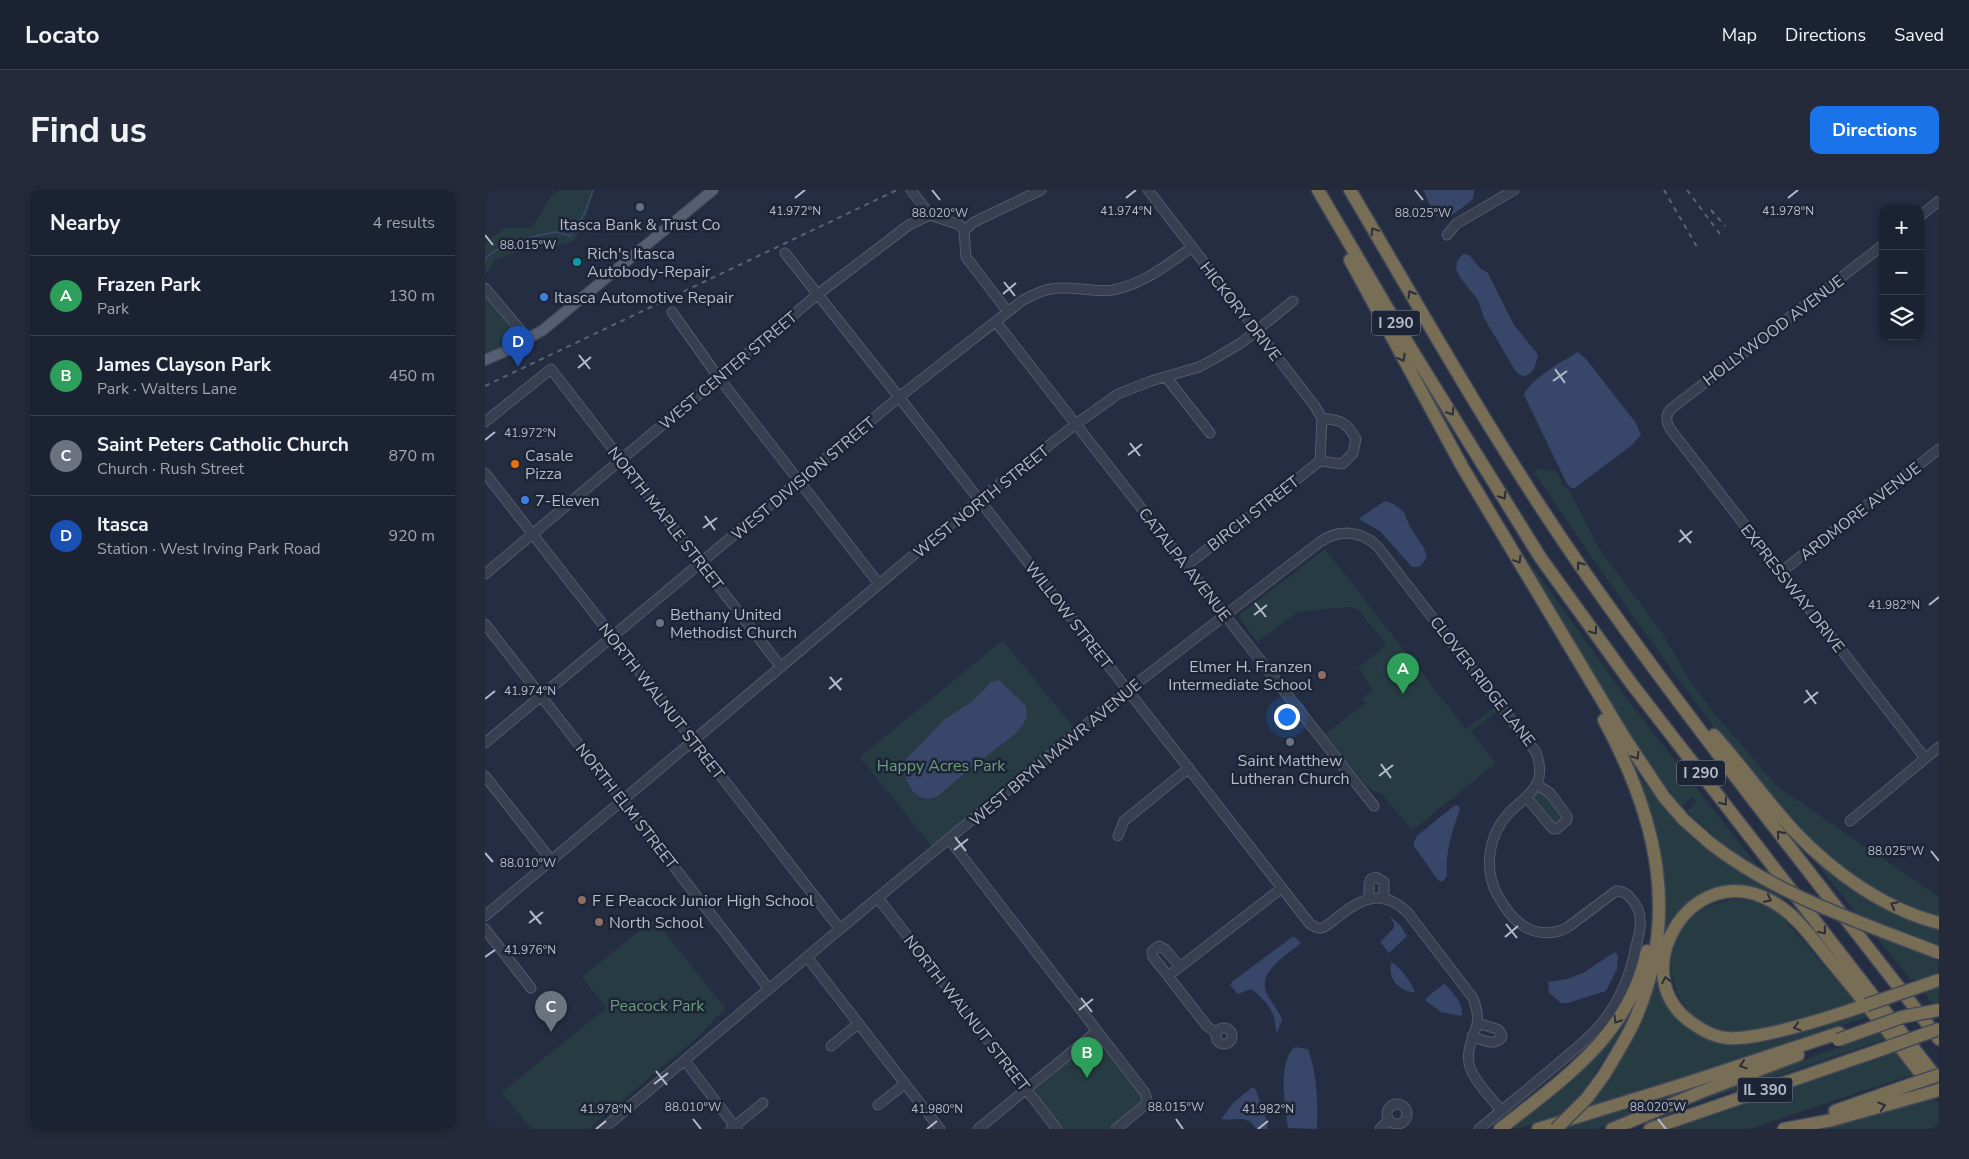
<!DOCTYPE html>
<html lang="en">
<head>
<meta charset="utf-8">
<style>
  body { margin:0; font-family:"Nunito Sans",sans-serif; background:#242a39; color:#f1f3f6 }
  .controls { position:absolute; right:15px; top:15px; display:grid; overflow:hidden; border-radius:10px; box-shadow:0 2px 8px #0003 }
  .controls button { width:45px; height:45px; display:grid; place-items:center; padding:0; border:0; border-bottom:1px solid #393f4d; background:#1b2231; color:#f1f3f6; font:25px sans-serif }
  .you { position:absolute; left:801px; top:526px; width:18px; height:18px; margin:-12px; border:4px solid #fff; border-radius:50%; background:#1a73e8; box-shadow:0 0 0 8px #1a73e833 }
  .badge { display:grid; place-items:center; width:32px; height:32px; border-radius:50%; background:#1a73e8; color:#fff; font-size:16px; font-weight:700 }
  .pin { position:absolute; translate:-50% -41px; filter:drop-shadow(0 1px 2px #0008) }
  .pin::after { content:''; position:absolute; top:26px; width:18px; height:15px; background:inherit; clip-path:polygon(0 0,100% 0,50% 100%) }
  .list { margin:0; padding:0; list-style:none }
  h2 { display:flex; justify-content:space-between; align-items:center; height:65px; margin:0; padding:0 20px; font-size:21px }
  h2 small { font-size:16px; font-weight:400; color:#a0a4ab }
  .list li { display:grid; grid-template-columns:32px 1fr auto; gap:15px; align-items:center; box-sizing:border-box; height:80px; padding:0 20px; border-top:1px solid #393f4d }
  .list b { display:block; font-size:19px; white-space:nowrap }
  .list p { margin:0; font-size:16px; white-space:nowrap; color:#a0a4ab }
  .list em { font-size:16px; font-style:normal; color:#a0a4ab }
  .icon { flex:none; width:28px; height:28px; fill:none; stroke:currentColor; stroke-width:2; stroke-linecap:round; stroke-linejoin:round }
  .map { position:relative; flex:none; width:1454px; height:939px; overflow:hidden; border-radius:10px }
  header { display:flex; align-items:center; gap:30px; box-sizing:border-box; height:70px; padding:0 25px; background:#1b2231; border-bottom:1px solid #393f4d }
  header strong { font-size:24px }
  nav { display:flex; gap:28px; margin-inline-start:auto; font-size:18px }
  .intro { display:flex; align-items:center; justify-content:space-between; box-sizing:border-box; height:120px; padding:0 30px }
  h1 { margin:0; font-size:35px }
  .button { padding:12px 22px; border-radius:10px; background:#1a73e8; color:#fff; font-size:18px; font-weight:700 }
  main { display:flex; gap:30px; padding:0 30px }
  aside { flex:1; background:#1b2231; border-radius:10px; box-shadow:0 2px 8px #0003 }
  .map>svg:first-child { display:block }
</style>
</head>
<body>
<header>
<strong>Locato</strong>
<nav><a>Map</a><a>Directions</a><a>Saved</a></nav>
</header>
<div class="intro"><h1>Find us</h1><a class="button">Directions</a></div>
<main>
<aside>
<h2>Nearby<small>4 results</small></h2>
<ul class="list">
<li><span class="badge" style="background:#2e9e5b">A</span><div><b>Frazen Park</b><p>Park</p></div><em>130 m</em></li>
<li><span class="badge" style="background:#2e9e5b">B</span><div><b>James Clayson Park</b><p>Park · Walters Lane</p></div><em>450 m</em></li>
<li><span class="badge" style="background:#6b7280">C</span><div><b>Saint Peters Catholic Church</b><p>Church · Rush Street</p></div><em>870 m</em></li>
<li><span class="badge" style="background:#1a4fb4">D</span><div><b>Itasca</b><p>Station · West Irving Park Road</p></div><em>920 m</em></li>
</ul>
</aside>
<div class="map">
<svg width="1454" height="939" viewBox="0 0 1454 939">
  <rect width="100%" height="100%" fill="#242d41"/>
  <path fill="#263b42" d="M74 0H109L97 38 89 51 66 57 46 58 11 69 0 85V53L19 38 47 37 66 6Z
    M0 104 28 137 31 145 27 152 0 165Z
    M1056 278 1064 281H1072L1076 289V294L1084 300 1115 360 1177 442 1205 491 1229 523 1293 597 1454 707V726C1342 697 1252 569 1187 480 1139 414 1093 348 1048 281Z
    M840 359 981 539 1012 515 1015 519 986 542 1011 573 927 641 897 604 888 601 881 595 840 544 881 513 877 508 888 500 873 478 901 455 873 419 863 417 813 422 772 452 753 426Z
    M1040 366 1143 510 1307 720C1296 711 1285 702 1272 698 1233 688 1188 709 1178 749 1177 753 1174 759 1175 763 1175 773 1178 784 1180 793 1181 800 1181 809 1184 816 1194 837 1220 851 1242 854 1282 858 1341 836 1379 823L1382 827C1286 860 1189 894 1091 920 1070 926 1042 939 1022 939L1147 814 1130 852 1098 901 1108 907 1163 806 1177 677 1174 651 1163 612 1153 585 1175 613 1199 639 1221 659 1231 648 1202 621 1212 612 1206 607 1197 616 1171 585 1157 564 1051 390Z
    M518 450 589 538 447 657 375 567Z
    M1056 601 1063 606 1078 626 1077 631 1074 633H1068L1048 607 1050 603Z
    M1317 656 1432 733 1454 739 1453 784 1431 791 1428 789 1426 790Z
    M1250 709C1268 710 1281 715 1296 726L1371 812C1338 823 1266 848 1233 840 1196 830 1178 786 1190 751 1193 742 1201 732 1207 726 1218 716 1236 712 1250 709Z
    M169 729 240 818 212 848 103 939H47L16 903 121 818 97 787Z
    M1454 798V820L1439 803Z
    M1395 841 1401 849 1182 923 1198 913 1262 892Z
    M611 851 616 853 654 902 656 911 624 939H578L552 905 551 899 604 854Z
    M1410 862 1429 884 1264 939H1188Z
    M1233 890 1166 915 1112 939H1078L1081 936Z
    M1448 906 1454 914V939H1338Z"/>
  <path fill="#374669" d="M938 0H989L988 8 986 11C976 18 967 28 954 29L946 18Z
    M978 64 984 65 996 79 1003 83 1029 135 1051 162 1053 166C1050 176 1049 185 1037 186L1031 182 999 128 993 110 976 89 971 79 972 71Z
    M1093 162 1101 169 1151 233 1156 245 1147 255 1090 298H1086L1082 294 1039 205C1045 189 1078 171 1093 162Z
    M900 311 909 314 919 322 924 335 939 358 942 368 934 377H927L895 341 875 330 876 327Z
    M514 490 541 516 542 526 538 535 530 544 481 582 452 607 441 609 431 605C424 597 414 579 420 570L460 529 488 511 506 492Z
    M970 615 974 616 975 620C967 640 960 664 962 686L957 692 952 689 929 656V651L933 645Z
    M905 726 915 735 922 746 904 763 895 752 909 738V734Z
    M807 747H810L816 753C803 764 773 782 781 801 785 811 793 820 797 829L792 843C790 838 790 832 789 827 786 817 775 805 766 799L753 804 745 795 748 791Z
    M1130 762 1133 766 1132 779 1121 801 1083 813H1076L1064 803 1063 792 1082 789 1098 783Z
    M906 772C914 775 928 794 930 803 913 800 903 790 906 772Z
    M959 794 961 795C968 803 979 814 977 826L956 822 941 811V808Z
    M810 857 823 859C832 885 833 911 832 939L803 938C800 918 792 871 810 857Z
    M766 898H769L771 900 781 929 783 939H771C762 923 750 932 736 929L748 913Z"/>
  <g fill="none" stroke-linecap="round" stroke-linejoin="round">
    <path stroke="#374669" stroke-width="2" d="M0 69C12 55 52 45 70 42 74 42 80 44 85 46L100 23 108 0"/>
    <defs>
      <path id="minor" d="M426 0 445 25 475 35 479 41 481 67 523 122
        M663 0 829 215 837 228 835 271 701 376
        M1435 26 1454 11
        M479 41 489 32 556 0
        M962 45 971 34 1029 0
        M1398 55 1187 218C1179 225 1181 232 1186 240L1440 568
        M300 63 414 207 825 734C829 736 832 739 836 738 842 737 848 730 853 727 876 708 898 698 923 723L988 808C991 816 994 825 992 834 988 850 979 863 986 880 992 894 1006 908 1016 920
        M0 98 43 149
        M187 122 234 188 394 394
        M511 132 889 616
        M681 187 725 243
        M0 232 66 179 296 477
        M835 271 857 274 868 263 871 249C861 231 857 231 837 228
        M0 283 355 739
        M1296 382 1454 259
        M0 384 333 104 424 35 445 25
        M0 434 284 799
        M0 553 414 207 538 110C547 106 556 100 566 99 586 95 608 103 628 100 658 94 682 75 706 58
        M0 586 66 670
        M1042 608 1068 639H1072L1082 630V626L1065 603 1051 594
        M1365 631 1454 557
        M633 646 639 631 704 578
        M464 649 660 903 662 910 660 915 631 939
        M393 708 572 939
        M884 708V694L886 689 891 687 899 692V709
        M0 726 494 310 591 234 633 204 666 191 714 177 729 169 756 153 808 111
        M0 739 46 798
        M322 767 455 939
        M683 786 668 767 667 761 674 756 680 759 695 777
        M731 846a8 8 0 1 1 16 0a8 8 0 1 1-16 0Z
        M731 843 722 836 683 786 797 698
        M987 846C998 850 1009 857 1017 847L1016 843 1012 839 992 833
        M346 856 373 834
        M200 871 252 939
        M902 924a10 10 0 1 1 20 0a10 10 0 1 1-20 0Z
        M393 915 420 894
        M118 939 355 739 643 500 835 352C853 339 877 340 893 357L1051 562C1064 598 1041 604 1022 625 1003 647 999 679 1012 704 1019 717 1030 732 1042 738 1055 745 1071 744 1083 737L1131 701C1141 700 1149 711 1153 719 1158 731 1154 745 1151 756 1146 782 1136 808 1120 829 1109 844 1095 855 1082 866 1053 891 1023 915 994 939
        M246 939 278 913
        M493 939 612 841
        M895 939 904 930"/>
      <path id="major" d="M0 170 21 161 58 140 228 0"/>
      <path id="highway" d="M833 0 928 162 1055 367 1146 493 1454 891
        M865 0C940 127 1012 256 1096 377 1209 539 1333 692 1454 849
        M865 70 978 278 1139 547 1179 607 1198 629 1225 653
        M1229 545C1257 576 1281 611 1310 642 1348 682 1399 719 1454 733
        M1381 815C1346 827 1312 838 1276 845 1265 847 1253 849 1242 848 1229 847 1218 841 1207 833 1137 785 1206 666 1286 711 1313 725 1330 753 1349 775 1382 815 1414 855 1446 897
        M1119 885C1129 868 1140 851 1149 832 1196 726 1172 628 1119 530
        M1350 921 1424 895
        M1015 939C1077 890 1145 845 1162 761
        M1053 939 1199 894 1354 843
        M1127 939 1216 902 1313 865
        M1165 939 1395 860
        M1299 939 1347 930 1433 906"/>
    </defs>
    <use href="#minor" stroke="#535a6b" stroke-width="11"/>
    <use href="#major" stroke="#42485a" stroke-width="12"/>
    <use href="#highway" stroke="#404758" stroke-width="15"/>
    <use href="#minor" stroke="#383f51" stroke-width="9"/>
    <use href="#major" stroke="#565e71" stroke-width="10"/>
    <use href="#highway" stroke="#776e55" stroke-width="12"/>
    <path stroke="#5a6378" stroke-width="2" stroke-dasharray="5 5" stroke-linecap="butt" d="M1179 0 1212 57
      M1202 0 1235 44
      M1226 20 1240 36
      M0 196 412 0"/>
    <defs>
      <path id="highway-bridge" d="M1225 653C1293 706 1375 732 1454 763
        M1381 815 1454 790
        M1353 850 1417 827 1454 820
        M1395 860 1454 839
        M1424 895 1454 885
        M1433 906 1454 900
        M1071 939 1102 908 1119 885"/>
    </defs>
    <use href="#highway-bridge" stroke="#404758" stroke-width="15" stroke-linecap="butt"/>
    <use href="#highway-bridge" stroke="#776e55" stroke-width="12"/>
  </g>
  <defs><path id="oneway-chevron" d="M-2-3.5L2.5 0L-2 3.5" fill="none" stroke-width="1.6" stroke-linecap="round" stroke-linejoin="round" transform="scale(1.25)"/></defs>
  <g stroke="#2a2f3b">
    <use href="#oneway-chevron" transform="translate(889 41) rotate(-121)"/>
    <use href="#oneway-chevron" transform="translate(926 104) rotate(-120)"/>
    <use href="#oneway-chevron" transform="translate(917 168) rotate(62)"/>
    <use href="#oneway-chevron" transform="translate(966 222) rotate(58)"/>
    <use href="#oneway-chevron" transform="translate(1018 306) rotate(58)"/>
    <use href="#oneway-chevron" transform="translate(1033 370) rotate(59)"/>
    <use href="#oneway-chevron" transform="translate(1095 375) rotate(-125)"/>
    <use href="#oneway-chevron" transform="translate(1109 441) rotate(54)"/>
    <use href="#oneway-chevron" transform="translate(1151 566) rotate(58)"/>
    <use href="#oneway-chevron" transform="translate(1239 612) rotate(52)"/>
    <use href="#oneway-chevron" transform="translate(1295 644) rotate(-128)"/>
    <use href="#oneway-chevron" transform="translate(1283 709) rotate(27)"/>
    <use href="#oneway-chevron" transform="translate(1409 715) rotate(-153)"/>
    <use href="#oneway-chevron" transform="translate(1338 741) rotate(52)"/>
    <use href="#oneway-chevron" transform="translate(1181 790) rotate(-101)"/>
    <use href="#oneway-chevron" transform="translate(1132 830) rotate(122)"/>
    <use href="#oneway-chevron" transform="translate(1312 837) rotate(164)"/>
    <use href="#oneway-chevron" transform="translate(1258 875) rotate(162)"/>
    <use href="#oneway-chevron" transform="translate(1397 916) rotate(-16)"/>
  </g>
  <path fill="none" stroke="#b5bbcb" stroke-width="2" d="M447 0 455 10M930 0 938 10M310 8 320 0M641 8 651 0M1303 8 1313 0M0 45 8 55M519 92 530 106M518 104 531 93M94 165 105 179M93 178 106 167M1070 179 1080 193M1068 191 1082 181M0 250 10 242M645 253 655 266M643 265 657 254M220 326 230 340M218 338 232 328M1195 340 1206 353M1194 352 1207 341M770 413 781 427M1444 415 1454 407M769 425 782 415M345 487 356 500M344 499 357 488M1321 500 1331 514M0 509 10 501M1319 513 1333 502M896 574 906 588M894 586 908 575M470 647 481 661M469 660 483 649M1446 661 1454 671M0 663 8 672M45 721 56 734M44 733 58 722M1021 734 1032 748M1020 747 1033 736M0 767 10 760M596 808 607 822M594 820 608 809M171 881 182 895M169 894 183 883M208 929 216 939M691 929 698 939M1173 929 1181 939M111 939 121 931M442 939 452 931M773 939 783 931"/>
  <circle fill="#5c6f8a" stroke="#1d2436" stroke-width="2" cx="155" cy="17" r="5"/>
  <circle fill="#0f9aa8" stroke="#1d2436" stroke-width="2" cx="92" cy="72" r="5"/>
  <g fill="#3f7fe0" stroke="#1d2436" stroke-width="2">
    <circle cx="59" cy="107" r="5"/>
    <circle cx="40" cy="310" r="5"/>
  </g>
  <circle fill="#e8710a" stroke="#1d2436" stroke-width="2" cx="30" cy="274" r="5"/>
  <g fill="#6b7280" stroke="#1d2436" stroke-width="2">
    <circle cx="175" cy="433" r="5"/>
    <circle cx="805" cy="552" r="5"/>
  </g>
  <g fill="#8d6e63" stroke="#1d2436" stroke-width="2">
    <circle cx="837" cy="485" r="5"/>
    <circle cx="97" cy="710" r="5"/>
    <circle cx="114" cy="732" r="5"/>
  </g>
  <g text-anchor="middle" stroke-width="5" stroke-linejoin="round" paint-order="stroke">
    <g fill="#1d2436" stroke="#878e9e" stroke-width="1">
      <rect x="887" y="120.5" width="48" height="25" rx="4"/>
      <rect x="1192" y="570.5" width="48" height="25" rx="4"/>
      <rect x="1252.5" y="887.5" width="55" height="25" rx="4"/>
    </g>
    <g font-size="15" font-weight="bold" fill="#b5bbcb">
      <text x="911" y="138">I 290</text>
      <text x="1216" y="588">I 290</text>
      <text x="1280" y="905">IL 390</text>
    </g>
    <g font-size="16" fill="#b5bbcb" stroke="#1d2436" text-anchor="start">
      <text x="155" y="40" text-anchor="middle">Itasca Bank &amp; Trust Co</text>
      <text x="102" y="69">Rich's Itasca<tspan x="102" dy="18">Autobody-Repair</tspan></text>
      <text x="69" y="113">Itasca Automotive Repair</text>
      <text x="40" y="271">Casale<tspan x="40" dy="18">Pizza</tspan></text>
      <text x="50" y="316">7-Eleven</text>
      <text x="185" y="430">Bethany United<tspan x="185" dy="18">Methodist Church</tspan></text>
      <text x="827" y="482" text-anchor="end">Elmer H. Franzen<tspan x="827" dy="18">Intermediate School</tspan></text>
      <text x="805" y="576" text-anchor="middle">Saint Matthew<tspan x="805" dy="18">Lutheran Church</tspan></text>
      <text x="107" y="716">F E Peacock Junior High School</text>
      <text x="124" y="738">North School</text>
    </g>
    <g font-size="16" fill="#b5bbcb" stroke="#1d2436">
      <text transform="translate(756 121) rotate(52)" y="6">HICKORY DRIVE</text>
      <text transform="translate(1288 140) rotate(-37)" y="6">HOLLYWOOD AVENUE</text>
      <text transform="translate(243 180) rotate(-40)" y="6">WEST CENTER STREET</text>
      <text transform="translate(318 288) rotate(-40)" y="6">WEST DIVISION STREET</text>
      <text transform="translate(496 311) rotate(-39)" y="6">WEST NORTH STREET</text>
      <text transform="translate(1375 321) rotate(-38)" y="6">ARDMORE AVENUE</text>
      <text transform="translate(768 323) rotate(-38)" y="6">BIRCH STREET</text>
      <text transform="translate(181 328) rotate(52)" y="6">NORTH MAPLE STREET</text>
      <text transform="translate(700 374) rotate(52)" y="6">CATALPA AVENUE</text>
      <text transform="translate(1308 398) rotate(52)" y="6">EXPRESSWAY DRIVE</text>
      <text transform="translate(584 425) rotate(52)" y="6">WILLOW STREET</text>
      <text transform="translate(998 491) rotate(52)" y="6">CLOVER RIDGE LANE</text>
      <text transform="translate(177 511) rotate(52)" y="6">NORTH WALNUT STREET</text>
      <text transform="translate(570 562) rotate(-40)" y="6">WEST BRYN MAWR AVENUE</text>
      <text transform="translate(142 616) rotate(52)" y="6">NORTH ELM STREET</text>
      <text transform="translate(482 823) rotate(52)" y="6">NORTH WALNUT STREET</text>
    </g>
    <g font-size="16" fill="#6b9e7d" stroke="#1d2436">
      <text x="456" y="581">Happy Acres Park</text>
      <text x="172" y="821">Peacock Park</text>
    </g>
  </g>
  <g font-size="12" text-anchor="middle" fill="#b5bbcb" stroke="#1d2436" stroke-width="5" stroke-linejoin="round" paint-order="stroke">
    <text x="310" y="25">41.972°N</text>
    <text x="641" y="25">41.974°N</text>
    <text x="1303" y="25">41.978°N</text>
    <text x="455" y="27">88.020°W</text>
    <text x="938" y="27">88.025°W</text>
    <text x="43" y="59">88.015°W</text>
    <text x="45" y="247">41.972°N</text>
    <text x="1409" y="419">41.982°N</text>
    <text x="45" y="505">41.974°N</text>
    <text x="1411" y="665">88.025°W</text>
    <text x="43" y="677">88.010°W</text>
    <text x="45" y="764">41.976°N</text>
    <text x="208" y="921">88.010°W</text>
    <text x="691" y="921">88.015°W</text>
    <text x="1173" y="921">88.020°W</text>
    <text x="121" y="923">41.978°N</text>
    <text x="452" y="923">41.980°N</text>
    <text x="783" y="923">41.982°N</text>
  </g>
</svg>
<div class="controls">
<button>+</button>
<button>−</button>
<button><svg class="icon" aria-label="layers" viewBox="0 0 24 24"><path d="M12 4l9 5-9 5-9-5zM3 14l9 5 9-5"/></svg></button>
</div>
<div class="you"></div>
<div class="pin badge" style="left:918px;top:504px;background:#2e9e5b">A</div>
<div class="pin badge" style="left:602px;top:888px;background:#2e9e5b">B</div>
<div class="pin badge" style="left:66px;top:842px;background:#6b7280">C</div>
<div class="pin badge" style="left:33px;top:177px;background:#1a4fb4">D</div>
</div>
</main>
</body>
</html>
